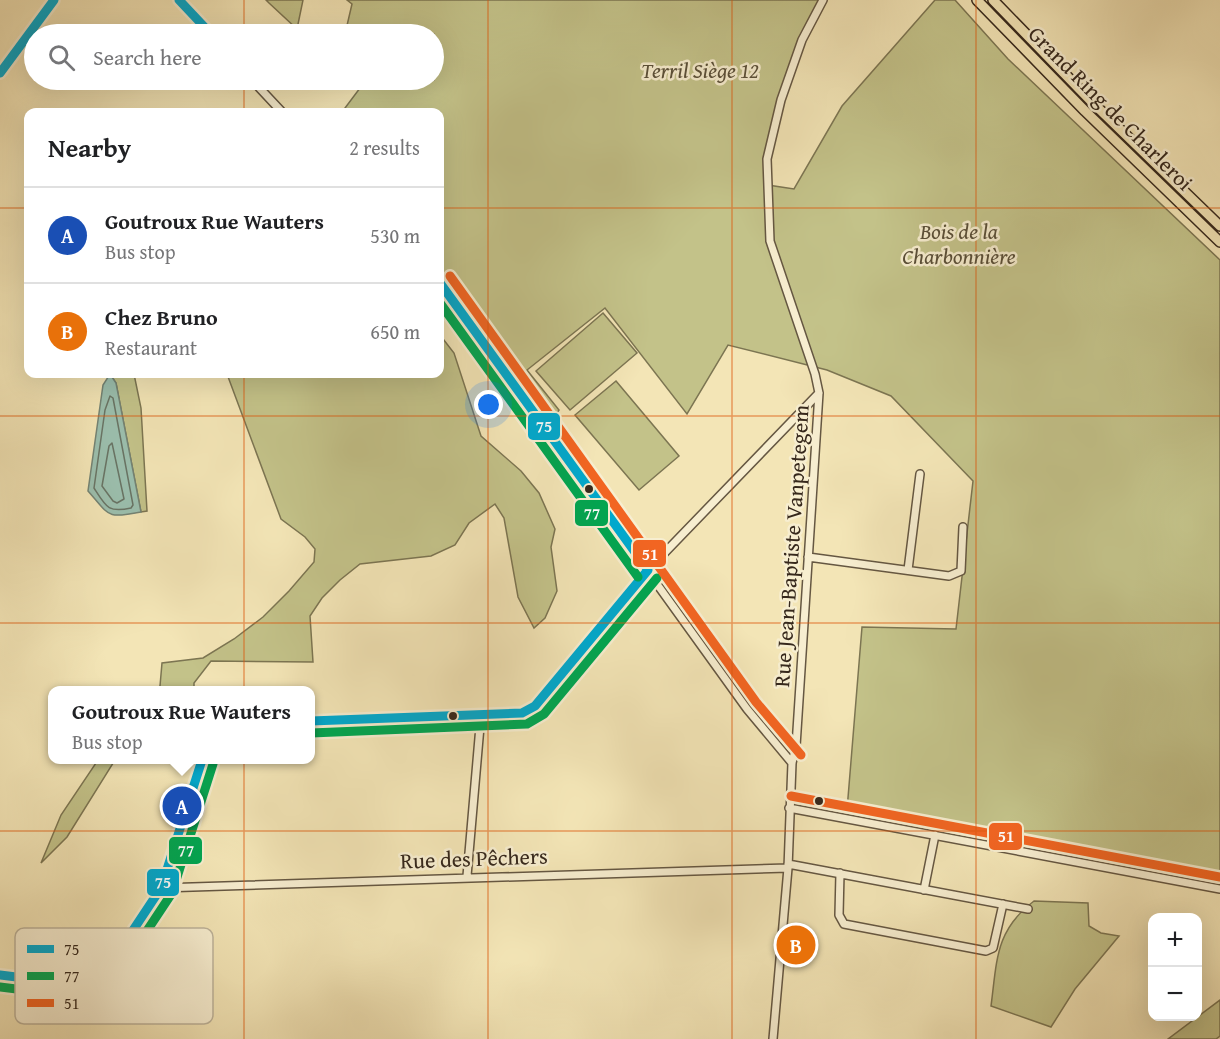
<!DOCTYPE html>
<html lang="en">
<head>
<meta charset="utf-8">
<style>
  body { margin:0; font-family:"Gentium Book Plus",serif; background:#f2f2f2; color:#202124 }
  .controls { position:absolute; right:18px; bottom:18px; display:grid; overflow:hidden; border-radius:12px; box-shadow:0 6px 24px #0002 }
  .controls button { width:54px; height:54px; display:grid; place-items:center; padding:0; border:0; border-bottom:2px solid #e0e0e0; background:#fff; color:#202124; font:30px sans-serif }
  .you { position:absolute; left:489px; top:405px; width:21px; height:21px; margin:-15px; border:4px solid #fff; border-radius:50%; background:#1a73e8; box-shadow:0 0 0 9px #1a73e833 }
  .badge { display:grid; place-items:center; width:39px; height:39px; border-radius:50%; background:#ea580c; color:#fff; font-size:20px; font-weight:700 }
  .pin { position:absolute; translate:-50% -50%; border:3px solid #fff; box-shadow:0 2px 6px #0006 }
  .popup { position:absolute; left:48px; top:686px; width:267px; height:78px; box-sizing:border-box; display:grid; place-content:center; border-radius:12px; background:#fff; filter:drop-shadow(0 2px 4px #0005); font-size:20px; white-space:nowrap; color:#757577 }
  .popup b { font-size:22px; color:#202124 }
  .popup::after { content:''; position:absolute; left:50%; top:100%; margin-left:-12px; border:12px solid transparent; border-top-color:#fff }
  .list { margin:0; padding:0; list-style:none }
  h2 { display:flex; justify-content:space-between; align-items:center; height:78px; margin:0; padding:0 24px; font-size:26px }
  h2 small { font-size:20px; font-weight:400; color:#757577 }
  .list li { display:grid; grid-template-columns:39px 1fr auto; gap:18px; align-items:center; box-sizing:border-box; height:96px; padding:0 24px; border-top:2px solid #e0e0e0 }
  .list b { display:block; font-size:22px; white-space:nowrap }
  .list p { margin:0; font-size:20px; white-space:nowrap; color:#757577 }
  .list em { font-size:20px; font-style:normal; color:#757577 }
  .icon { flex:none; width:33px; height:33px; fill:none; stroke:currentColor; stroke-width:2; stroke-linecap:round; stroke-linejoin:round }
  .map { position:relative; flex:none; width:1220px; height:1039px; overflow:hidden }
  .search { position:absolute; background:#fff; box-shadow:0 6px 24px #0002; left:24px; top:24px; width:420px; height:66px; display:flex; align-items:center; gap:15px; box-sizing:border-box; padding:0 21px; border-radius:33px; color:#757577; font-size:22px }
  .panel { position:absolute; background:#fff; box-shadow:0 6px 24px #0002; left:24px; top:108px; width:420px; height:270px; border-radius:12px }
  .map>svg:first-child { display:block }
</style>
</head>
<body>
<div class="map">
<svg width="1220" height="1039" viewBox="0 0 1220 1039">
  <rect width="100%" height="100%" fill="#f3e5b6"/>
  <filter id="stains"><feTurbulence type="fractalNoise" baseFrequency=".00333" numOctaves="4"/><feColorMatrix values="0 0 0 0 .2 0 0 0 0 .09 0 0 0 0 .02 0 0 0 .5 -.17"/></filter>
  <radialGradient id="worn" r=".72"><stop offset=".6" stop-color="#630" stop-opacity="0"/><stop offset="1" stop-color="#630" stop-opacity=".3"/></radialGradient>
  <path fill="#c3c289" stroke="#7c7552" stroke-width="1.5" d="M266 0H303L297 29 269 3Z
    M347 0H823C794 56 765 121 768 185L794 189 842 106 935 0H955L1008 59 1220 260V880L847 810 862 627 956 629 973 481 891 396 827 370 728 345 687 414 605 308 527 370 559 410 551 422 512 374 457 292 440 271V112H342L366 80H434V34H345L352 4Z
    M603 313 637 353 570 410 536 371Z
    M440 335 454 353 481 436 521 471 539 493 555 529 551 547 557 591 545 618 534 628 518 597 504 518 495 504 469 523 455 545 431 556 360 564 340 580 322 598 310 616 313 662 211 661 194 683V690H156L160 686 162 663 203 658 234 639 263 617 289 591 314 562 315 549 305 537 281 519 227 374H440Z
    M110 374H134L141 408 147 511 141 512 116 383Z
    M616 381 679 456 639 490 575 415Z
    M98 760H115L67 837 41 863 61 815Z
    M1034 901 1088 903 1089 926 1101 933 1119 936 1075 989 1051 1027 991 1006C997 961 995 930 1034 901Z
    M1220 1000V1036L1216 1039H1168Z"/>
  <path fill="#9bbfae" stroke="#738374" stroke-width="1.5" d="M110 374 116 383 141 512C106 519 110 516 88 491L103 385Z"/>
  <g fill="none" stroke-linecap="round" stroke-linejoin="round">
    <path stroke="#687465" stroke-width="1.5" d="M110 396 113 398 133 505 131 508C108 513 106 507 94 488L105 410Z
      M112 443 124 499 117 503 113 501 102 486 109 446Z"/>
    <defs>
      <path id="minor" d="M179 0 211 34
        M0 73 54 0
        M252 80 282 112
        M440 283 747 709 792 763
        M808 557 949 576 961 571 963 527
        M908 570 920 474
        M311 721 522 713 535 706 648 570 819 393
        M789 808 1220 889
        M788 864 1028 909
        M840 873 839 915 844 924 986 951 993 948 1003 904
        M467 876 481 715
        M161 888 788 868
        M924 890 935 835
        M0 975 89 986 100 980 161 888 202 760
        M773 1039 788 868 792 763 796 746 819 393 815 374 770 241 767 159 781 100 802 40 823 0"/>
      <path id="highway" d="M977 0 1085 111 1220 242
        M993 0 1093 103 1220 226"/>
    </defs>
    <use href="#minor" stroke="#655742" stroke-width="10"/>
    <use href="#highway" stroke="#36281c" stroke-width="12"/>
    <use href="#minor" stroke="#f7eed0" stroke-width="7"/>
    <use href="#highway" stroke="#f3e5b6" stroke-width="9"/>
    <defs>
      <path id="bus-1" d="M179 0 211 34
        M0 73 54 0
        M440 283 648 570
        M311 721 522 713 535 706 648 570
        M0 975 89 986 100 980 161 888 202 760"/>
      <path id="bus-2" d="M440 303 638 577
        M311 733 527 724 544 714 657 578
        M0 987 89 998 109 988 172 893 213 764"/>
      <path id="bus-3" d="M450 276 756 702 801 755
        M791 796 1220 877"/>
    </defs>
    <use href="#bus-1" stroke="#f7eed0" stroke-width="14"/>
    <use href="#bus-2" stroke="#f7eed0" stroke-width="14"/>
    <use href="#bus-3" stroke="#f7eed0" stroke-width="14"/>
    <use href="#bus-1" stroke="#00a9ce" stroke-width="9"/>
    <use href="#bus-2" stroke="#00a651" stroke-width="9"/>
    <use href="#bus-3" stroke="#f26522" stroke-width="9"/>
  </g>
  <path fill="none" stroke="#df570d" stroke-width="1.5" stroke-opacity="0.55" d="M244 0V34M488 0V1039M732 0V1039M976 0V1039M244 80V112M0 208H28M440 208H1220M244 374V1039M0 416H1220M0 623H1220M0 831H1220"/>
  <g fill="#36281c" stroke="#f7eed0" stroke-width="2">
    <circle cx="589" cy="489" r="5"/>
    <circle cx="453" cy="716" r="5"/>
    <circle cx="819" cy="801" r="5"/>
  </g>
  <g text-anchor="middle" stroke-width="5" stroke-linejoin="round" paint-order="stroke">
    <g font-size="22" font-style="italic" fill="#594e37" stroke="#f7eed0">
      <text x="700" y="78">Terril Siège 12</text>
      <text x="959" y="239">Bois de la<tspan x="959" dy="25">Charbonnière</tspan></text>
    </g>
    <g font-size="22" fill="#36281c" stroke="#f7eed0">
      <text transform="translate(1111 108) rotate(45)" y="8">Grand Ring de Charleroi</text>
      <text transform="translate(791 546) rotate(-86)" y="8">Rue Jean-Baptiste Vanpetegem</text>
      <text transform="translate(474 858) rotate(-2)" y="8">Rue des Pêchers</text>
    </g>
  </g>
  <rect x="15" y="928" width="198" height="96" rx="9" fill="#f7eed0" stroke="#bdb39a" stroke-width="1.5"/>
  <rect x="27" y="945" width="27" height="8" fill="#00a9ce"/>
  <rect x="27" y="972" width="27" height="8" fill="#00a651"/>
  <rect x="27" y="999" width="27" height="8" fill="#f26522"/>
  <g font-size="16" fill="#36281c">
    <text x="64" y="955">75</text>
    <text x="64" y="982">77</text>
    <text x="64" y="1009">51</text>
  </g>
  <g stroke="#f7eed0" stroke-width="2">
    <rect x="527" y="412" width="34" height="29" rx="6" fill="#00a9ce"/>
    <rect x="574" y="499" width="35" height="28" rx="6" fill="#00a651"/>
    <rect x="632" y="539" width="35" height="29" rx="6" fill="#f26522"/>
    <rect x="988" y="822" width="35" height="29" rx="6" fill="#f26522"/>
    <rect x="168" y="836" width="35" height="29" rx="6" fill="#00a651"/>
    <rect x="146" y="868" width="34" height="29" rx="6" fill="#00a9ce"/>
  </g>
  <g font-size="16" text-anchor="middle" font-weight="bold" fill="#fff">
    <text x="544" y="432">75</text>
    <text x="592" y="519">77</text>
    <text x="650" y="560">51</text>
    <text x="1006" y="842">51</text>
    <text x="186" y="856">77</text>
    <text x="163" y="888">75</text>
  </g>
  <rect width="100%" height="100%" filter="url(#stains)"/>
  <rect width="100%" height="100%" fill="url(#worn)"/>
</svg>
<div class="controls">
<button>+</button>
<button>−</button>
</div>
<div class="you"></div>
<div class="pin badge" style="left:182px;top:806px;background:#1a4fb4">A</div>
<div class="popup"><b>Goutroux Rue Wauters</b>Bus stop</div>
<div class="pin badge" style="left:796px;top:945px;background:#e8710a">B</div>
<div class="search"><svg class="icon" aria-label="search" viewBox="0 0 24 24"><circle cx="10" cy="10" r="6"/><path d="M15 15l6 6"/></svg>Search here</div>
<section class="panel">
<h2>Nearby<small>2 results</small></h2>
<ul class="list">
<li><span class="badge" style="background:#1a4fb4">A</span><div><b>Goutroux Rue Wauters</b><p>Bus stop</p></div><em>530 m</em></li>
<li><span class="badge" style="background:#e8710a">B</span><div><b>Chez Bruno</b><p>Restaurant</p></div><em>650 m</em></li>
</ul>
</section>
</div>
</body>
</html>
